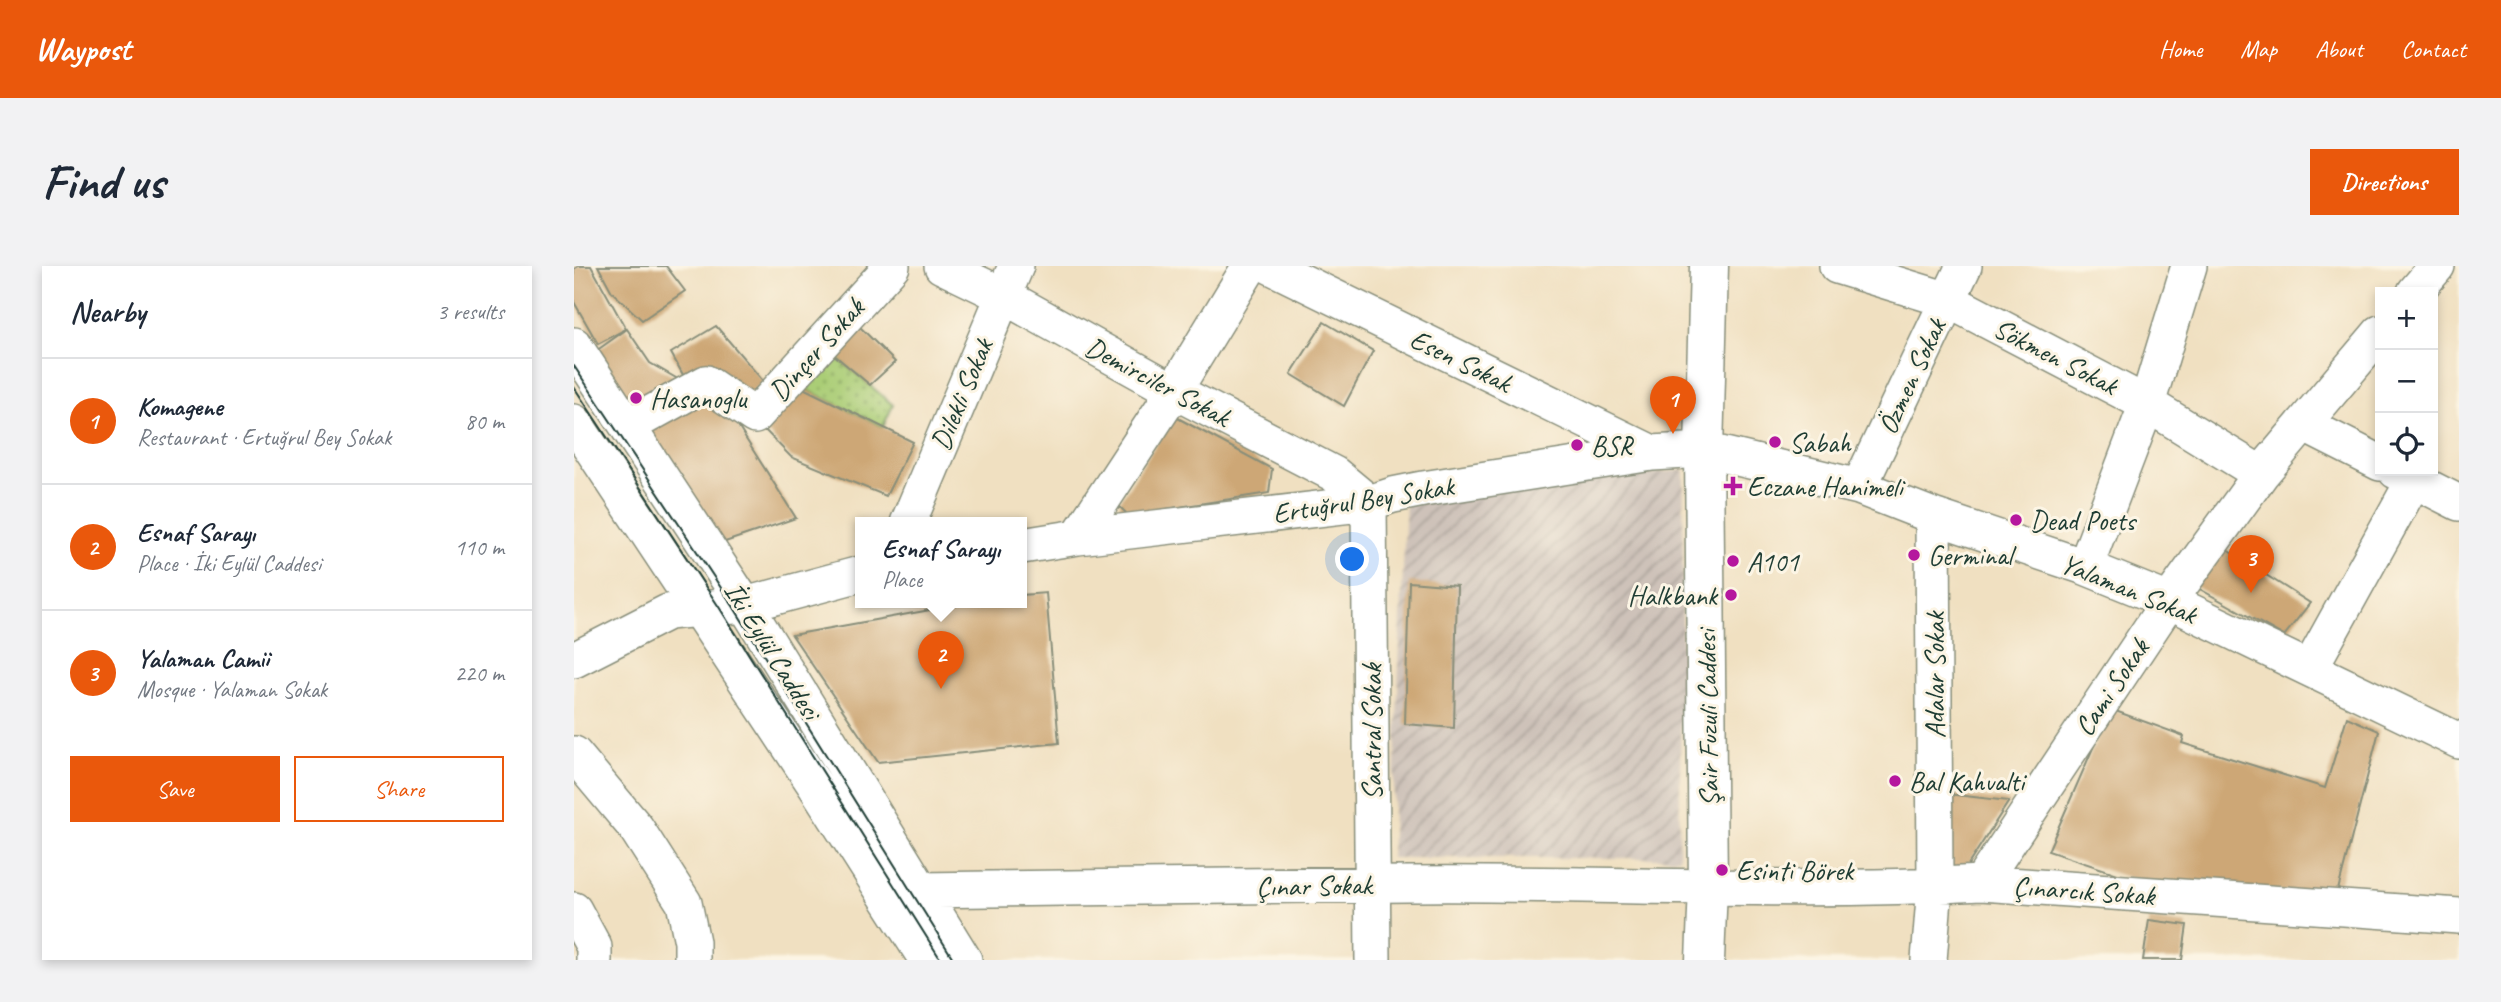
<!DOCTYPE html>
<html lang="en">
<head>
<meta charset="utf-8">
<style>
  body { margin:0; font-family:Caveat,sans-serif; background:#f2f2f3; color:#1f2937 }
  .controls { position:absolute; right:21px; top:21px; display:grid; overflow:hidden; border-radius:0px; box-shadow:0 4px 10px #0003 }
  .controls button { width:63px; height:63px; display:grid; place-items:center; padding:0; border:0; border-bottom:2px solid #e0e1e3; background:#fff; color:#1f2937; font:35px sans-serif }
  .you { position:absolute; left:779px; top:294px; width:24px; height:24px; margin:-18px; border:5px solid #fff; border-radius:50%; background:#1a73e8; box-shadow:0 0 0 10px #1a73e833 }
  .badge { display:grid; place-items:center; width:46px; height:46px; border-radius:50%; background:#ea580c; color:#fff; font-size:23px; font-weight:700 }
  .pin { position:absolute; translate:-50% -58px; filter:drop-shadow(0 2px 4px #0008) }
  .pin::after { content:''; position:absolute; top:37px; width:24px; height:21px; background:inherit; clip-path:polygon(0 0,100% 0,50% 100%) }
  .popup { position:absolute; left:281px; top:251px; width:172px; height:91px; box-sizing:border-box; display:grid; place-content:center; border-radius:0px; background:#fff; filter:drop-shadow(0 2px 5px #0005); font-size:23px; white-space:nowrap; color:#747a83 }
  .popup b { font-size:26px; color:#1f2937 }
  .popup::after { content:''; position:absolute; left:50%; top:100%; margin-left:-14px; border:14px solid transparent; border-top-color:#fff }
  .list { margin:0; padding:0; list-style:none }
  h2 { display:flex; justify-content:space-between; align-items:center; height:91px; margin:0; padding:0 28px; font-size:30px }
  h2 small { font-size:23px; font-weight:400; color:#747a83 }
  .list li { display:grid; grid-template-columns:46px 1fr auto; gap:21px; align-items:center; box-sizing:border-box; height:126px; padding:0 28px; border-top:2px solid #e0e1e3 }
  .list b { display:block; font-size:26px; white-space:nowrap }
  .list p { margin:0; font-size:23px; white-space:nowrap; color:#747a83 }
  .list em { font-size:23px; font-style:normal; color:#747a83 }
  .actions { display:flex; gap:14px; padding:21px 28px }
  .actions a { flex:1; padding:16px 0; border:2px solid #ea580c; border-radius:0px; text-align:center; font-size:24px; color:#ea580c }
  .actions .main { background:#ea580c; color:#fff }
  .icon { flex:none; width:38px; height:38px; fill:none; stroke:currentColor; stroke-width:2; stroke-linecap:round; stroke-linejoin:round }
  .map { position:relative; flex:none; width:1885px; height:694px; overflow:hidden; border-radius:0px }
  header { display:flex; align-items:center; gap:42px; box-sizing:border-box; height:98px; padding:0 35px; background:#ea580c; color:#fff }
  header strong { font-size:33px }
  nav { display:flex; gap:38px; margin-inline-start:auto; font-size:24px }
  .intro { display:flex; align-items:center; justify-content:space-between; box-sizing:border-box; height:168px; padding:0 42px }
  h1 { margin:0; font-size:49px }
  .button { padding:18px 32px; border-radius:0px; background:#ea580c; color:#fff; font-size:24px; font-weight:700 }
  main { display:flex; gap:42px; padding:0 42px }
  aside { flex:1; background:#fff; border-radius:0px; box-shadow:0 4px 10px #0003 }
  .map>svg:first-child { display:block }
</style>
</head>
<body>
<header>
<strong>Waypost</strong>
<nav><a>Home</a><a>Map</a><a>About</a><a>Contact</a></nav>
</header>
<div class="intro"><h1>Find us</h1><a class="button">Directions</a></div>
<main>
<aside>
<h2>Nearby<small>3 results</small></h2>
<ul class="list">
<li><span class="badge">1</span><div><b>Komagene</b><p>Restaurant · Ertuğrul Bey Sokak</p></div><em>80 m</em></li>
<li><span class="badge">2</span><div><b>Esnaf Sarayı</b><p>Place · İki Eylül Caddesi</p></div><em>110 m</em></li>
<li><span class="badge">3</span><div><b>Yalaman Camii</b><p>Mosque · Yalaman Sokak</p></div><em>220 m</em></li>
</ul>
<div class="actions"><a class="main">Save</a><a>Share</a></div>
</aside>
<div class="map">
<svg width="1885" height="694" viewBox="0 0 1885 694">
  <defs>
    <pattern id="industrial-furrows" width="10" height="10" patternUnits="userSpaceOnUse" patternTransform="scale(1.75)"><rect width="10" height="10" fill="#cec2b9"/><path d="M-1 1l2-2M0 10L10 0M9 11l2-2" fill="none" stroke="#a79f97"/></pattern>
    <pattern id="grass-dots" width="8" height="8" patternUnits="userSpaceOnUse" patternTransform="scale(1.75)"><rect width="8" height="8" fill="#aacd76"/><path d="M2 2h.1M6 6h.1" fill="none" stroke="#8aa862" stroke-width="1.8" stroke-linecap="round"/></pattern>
  </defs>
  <rect width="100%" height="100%" fill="#fcf5e5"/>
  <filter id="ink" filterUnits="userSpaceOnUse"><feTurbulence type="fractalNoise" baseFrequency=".0143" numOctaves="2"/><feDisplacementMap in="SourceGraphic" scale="14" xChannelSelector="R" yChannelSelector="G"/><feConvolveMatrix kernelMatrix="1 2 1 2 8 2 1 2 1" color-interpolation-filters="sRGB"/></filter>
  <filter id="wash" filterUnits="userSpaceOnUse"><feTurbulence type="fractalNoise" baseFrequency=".00686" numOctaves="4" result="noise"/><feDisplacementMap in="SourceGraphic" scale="28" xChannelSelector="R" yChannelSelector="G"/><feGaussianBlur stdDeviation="1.57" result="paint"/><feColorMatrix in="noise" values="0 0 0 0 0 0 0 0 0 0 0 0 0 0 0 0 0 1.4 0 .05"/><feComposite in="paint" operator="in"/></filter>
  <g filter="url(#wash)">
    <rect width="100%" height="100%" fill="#f0e0c1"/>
    <path fill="url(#industrial-furrows)" d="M1110 204 1105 592H817L832 233Z"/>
    <path fill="url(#grass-dots)" stroke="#648555" stroke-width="2" d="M253 83 319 139 309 161 227 121Z"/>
    <g id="blocks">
      <path fill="#cda776" d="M5 0H17L52 63 24 78 0 36V3Z
        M24 0H92L111 25 68 54 38 26Z
        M280 55 321 96 296 119 253 83Z
        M750 56 799 85 770 140 717 108Z
        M142 60 190 116 174 129 118 125 97 87Z
        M53 63 76 97 109 116 57 152 15 90Z
        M227 121 339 176 312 230 217 191 186 159Z
        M127 136 158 151 222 252 145 278 75 165Z
        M600 150 698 203 695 227 554 249 546 241V235Z
        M1645 279 1736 337 1710 370 1615 317Z
        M835 316 883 320 880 462 831 458Z
        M472 327 485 477 304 496 218 369 395 337H448V329Z
        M1536 443 1610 470 1608 477 1751 522 1773 451 1805 465 1763 628 1583 621 1474 585Z
        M1373 528 1435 535 1390 605H1375Z
        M1575 654 1613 659 1608 694H1569Z"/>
    </g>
  </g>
  <g filter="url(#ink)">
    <use href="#blocks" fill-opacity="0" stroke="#888e7a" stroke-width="2"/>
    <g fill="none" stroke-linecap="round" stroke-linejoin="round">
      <defs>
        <path id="minor" d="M368 0 428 29 600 125 760 208 795 237
          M696 0 1078 187
          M1263 0 1374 34 1573 138 1687 208
          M1841 26 1863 0
          M0 79 175 345 390 694
          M0 156 245 525 353 694
          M1729 158 1806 197
          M54 160 132 117 181 150 318 0
          M1822 205 1885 237
          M1285 221 1390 0
          M795 237 799 694
          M334 257 442 0
          M504 271 600 125 676 0
          M448 280 504 271 795 237 819 229 849 223 1078 187 1130 184 1285 221 1359 250 1511 301 1595 335 1885 475
          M1511 301 1573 138 1615 0
          M0 394 94 346 171 339 286 308
          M1736 402 1840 214
          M0 488 62 562 110 637 118 676V694
          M1407 617 1595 335 1687 208 1806 67
          M346 624C509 622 673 619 836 618 1026 616 1217 628 1407 617L1885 650
          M0 644 20 681V694
          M1355 694 1361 620 1359 250"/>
        <path id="major" d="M1131 694 1134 621 1130 184 1135 0"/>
      </defs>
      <use href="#minor" stroke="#888e7a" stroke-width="38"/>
      <use href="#major" stroke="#888e7a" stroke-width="41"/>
      <use href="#minor" stroke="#fff" stroke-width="35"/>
      <use href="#major" stroke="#fff" stroke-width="38"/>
      <path stroke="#1f3d34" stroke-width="2" d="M0 100 159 340 380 694
        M0 121 145 341 367 694"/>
    </g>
  </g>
  <g fill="#b5179e" stroke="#fcf5e5" stroke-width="2.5">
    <circle cx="62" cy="132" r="7"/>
    <circle cx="1201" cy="176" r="7"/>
    <circle cx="1003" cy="179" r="7"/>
    <path d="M1155.5 209.5h7v7h7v7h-7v7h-7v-7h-7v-7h7z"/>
    <circle cx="1442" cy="254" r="7"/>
    <circle cx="1340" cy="289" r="7"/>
    <circle cx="1159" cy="295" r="7"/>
    <circle cx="1157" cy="329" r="7"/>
    <circle cx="1321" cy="515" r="7"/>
    <circle cx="1148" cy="604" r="7"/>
  </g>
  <g text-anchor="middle" stroke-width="6" stroke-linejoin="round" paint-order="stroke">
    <g font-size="28" fill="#1f3d34" stroke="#fcf5e5">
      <text transform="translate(242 83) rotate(-48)" y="10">Dinçer Sokak</text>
      <text transform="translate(1482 90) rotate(27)" y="10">Sökmen Sokak</text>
      <text transform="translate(887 94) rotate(26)" y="10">Esen Sokak</text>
      <text transform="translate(1337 110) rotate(-65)" y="10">Özmen Sokak</text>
      <text transform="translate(584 115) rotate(28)" y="10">Demirciler Sokak</text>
      <text transform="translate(387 128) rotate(-67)" y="10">Dilekli Sokak</text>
      <text transform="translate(789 233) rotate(-9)" y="10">Ertuğrul Bey Sokak</text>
      <text transform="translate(1555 322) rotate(22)" y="10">Yalaman Sokak</text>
      <text transform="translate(199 384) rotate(58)" y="10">İki Eylül Caddesi</text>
      <text transform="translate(1360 409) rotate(-90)" y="10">Adalar Sokak</text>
      <text transform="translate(1537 421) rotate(-56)" y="10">Cami Sokak</text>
      <text transform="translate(1133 452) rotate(-91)" y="10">Şair Fuzuli Caddesi</text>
      <text transform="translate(797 466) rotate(-90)" y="10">Santral Sokak</text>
      <text transform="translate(740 619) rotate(-1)" y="10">Çınar Sokak</text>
      <text transform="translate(1510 624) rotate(4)" y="10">Çınarcık Sokak</text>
    </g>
    <g font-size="28" fill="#1f3d34" stroke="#fcf5e5" text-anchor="start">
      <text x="76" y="142">Hasanoglu</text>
      <text x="1215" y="186">Sabah</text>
      <text x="1017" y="189">BSR</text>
      <text x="1173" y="230">Eczane Hanimeli</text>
      <text x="1456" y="264">Dead Poets</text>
      <text x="1354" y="299">Germinal</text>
      <text x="1173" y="305">A101</text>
      <text x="1143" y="339" text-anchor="end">Halkbank</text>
      <text x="1335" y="525">Bal Kahvalti</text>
      <text x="1162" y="614">Esinti Börek</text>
    </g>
  </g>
</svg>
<div class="controls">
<button>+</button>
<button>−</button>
<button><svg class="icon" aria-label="locate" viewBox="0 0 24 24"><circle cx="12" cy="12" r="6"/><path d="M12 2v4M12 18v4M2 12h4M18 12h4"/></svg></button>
</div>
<div class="you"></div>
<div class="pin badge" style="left:1099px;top:168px">1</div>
<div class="pin badge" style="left:367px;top:423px">2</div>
<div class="popup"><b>Esnaf Sarayı</b>Place</div>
<div class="pin badge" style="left:1677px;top:327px">3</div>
</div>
</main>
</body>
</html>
